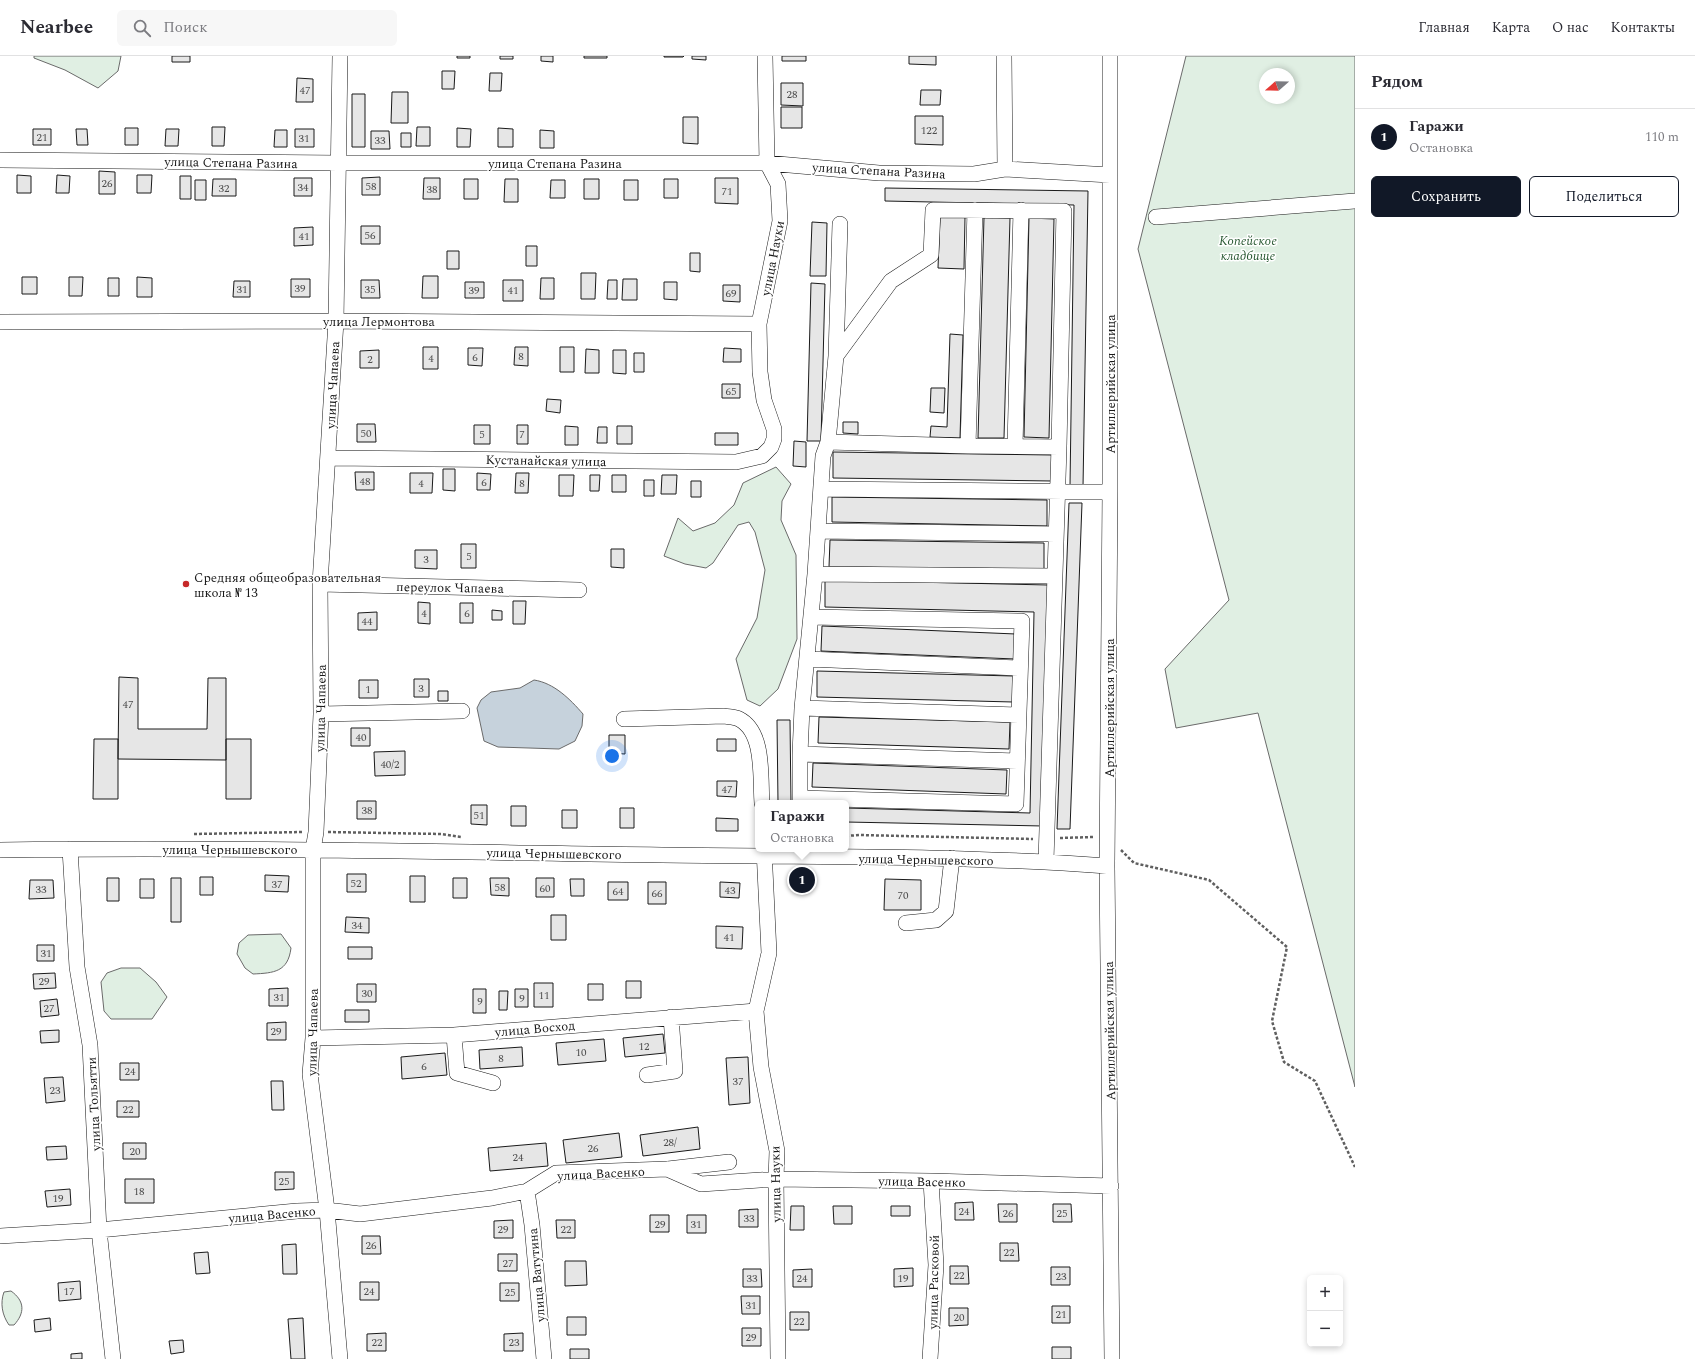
<!DOCTYPE html>
<html lang="ru">
<head>
<meta charset="utf-8">
<style>
  body { margin:0; font-family:Spectral,serif; background:#f7f7f7; color:#2b2b33 }
  .controls { position:absolute; right:12px; bottom:12px; display:grid; overflow:hidden; border-radius:6px; box-shadow:0 2px 6px #0003 }
  .controls button { width:36px; height:36px; display:grid; place-items:center; padding:0; border:0; border-bottom:1px solid #e1e1e2; background:#fff; color:#2b2b33; font:20px sans-serif }
  .compass { position:absolute; left:1259px; top:12px; width:36px; height:36px; border-radius:50%; background:#fff; box-shadow:0 2px 6px #0003; rotate:250deg }
  .you { position:absolute; left:612px; top:700px; width:14px; height:14px; margin:-10px; border:3px solid #fff; border-radius:50%; background:#1a73e8; box-shadow:0 0 0 6px #1a73e833 }
  .badge { display:grid; place-items:center; width:26px; height:26px; border-radius:50%; background:#111827; color:#fff; font-size:13px; font-weight:700 }
  .pin { position:absolute; translate:-50% -50%; border:2px solid #fff; box-shadow:0 1px 4px #0006 }
  .popup { position:absolute; left:755px; top:744px; width:94px; height:52px; box-sizing:border-box; display:grid; place-content:center; border-radius:6px; background:#fff; filter:drop-shadow(0 1px 3px #0005); font-size:13px; white-space:nowrap; color:#7c7c81 }
  .popup b { font-size:15px; color:#2b2b33 }
  .popup::after { content:''; position:absolute; left:50%; top:100%; margin-left:-8px; border:8px solid transparent; border-top-color:#fff }
  .list { margin:0; padding:0; list-style:none }
  h2 { display:flex; justify-content:space-between; align-items:center; height:52px; margin:0; padding:0 16px; font-size:17px }
  h2 small { font-size:13px; font-weight:400; color:#7c7c81 }
  .list li { display:grid; grid-template-columns:26px 1fr auto; gap:12px; align-items:center; box-sizing:border-box; height:56px; padding:0 16px; border-top:1px solid #e1e1e2 }
  .list b { display:block; font-size:15px; white-space:nowrap }
  .list p { margin:0; font-size:13px; white-space:nowrap; color:#7c7c81 }
  .list em { font-size:13px; font-style:normal; color:#7c7c81 }
  .actions { display:flex; gap:8px; padding:12px 16px }
  .actions a { flex:1; padding:9px 0; border:1px solid #111827; border-radius:6px; text-align:center; font-size:14px; color:#111827 }
  .actions .main { background:#111827; color:#fff }
  .icon { flex:none; width:22px; height:22px; fill:none; stroke:currentColor; stroke-width:2; stroke-linecap:round; stroke-linejoin:round }
  .map { position:relative; flex:none; width:1355px; height:1303px; overflow:hidden }
  header { display:flex; align-items:center; gap:24px; box-sizing:border-box; height:56px; padding:0 20px; background:#fff; border-bottom:1px solid #e1e1e2 }
  header strong { font-size:19px }
  nav { display:flex; gap:22px; margin-inline-start:auto; font-size:14px }
  .search { width:280px; height:36px; background:#f7f7f7; display:flex; align-items:center; gap:10px; box-sizing:border-box; padding:0 14px; border-radius:6px; color:#7c7c81; font-size:15px }
  main { display:flex }
  aside { flex:1; background:#fff }
  .map>svg:first-child { display:block }
</style>
</head>
<body>
<header>
<strong>Nearbee</strong>
<div class="search"><svg class="icon" aria-label="search" viewBox="0 0 24 24"><circle cx="10" cy="10" r="6"/><path d="M15 15l6 6"/></svg>Поиск</div>
<nav><a>Главная</a><a>Карта</a><a>О нас</a><a>Контакты</a></nav>
</header>
<main>
<div class="map">
<svg width="1355" height="1303" viewBox="0 0 1355 1303">
  <rect width="100%" height="100%" fill="#fff"/>
  <path fill="#e0efe3" stroke="#6a6a6a" fill-rule="evenodd" d="M34 0H121L118 15 98 32 65 14 34 2Z
    M1186 0H1355V1031L1258 657 1176 672 1165 613 1229 544 1138 193ZM1265 18H1289V42H1265Z
    M776 411 791 428 782 445 781 464 796 499 797 583 778 633 760 650 747 644 736 603 757 562 765 514 755 476 749 466 738 469 713 507 706 512 685 508 664 500 678 462 693 475 715 467 734 449 743 427Z
    M281 878 291 892C288 916 274 917 253 918L245 912 237 898 239 887 248 879Z
    M121 912H140L156 926 167 941 152 963H111L104 955 101 926 107 917Z
    M11 1235C25 1245 25 1257 14 1269H9C2 1259 0 1247 4 1236Z"/>
  <path fill="#c6d2dc" stroke="#6a6a6a" d="M534 624C554 627 570 643 583 658L582 670 575 685 559 693 498 691 484 685 477 652 481 644 491 636 520 632Z"/>
  <path fill="#e6e6e6" stroke="#1a1a1a" d="M172 0H190V6H172Z
    M457 0H470V2H457Z
    M500 0H513V3H500Z
    M541 0H553V6L541 5Z
    M584 0H607V2H584Z
    M664 0H684L683 1H664Z
    M692 0H706V4L692 3Z
    M782 0H806V5H782Z
    M909 0H936V9L909 8Z
    M442 15H455L454 33H442Z
    M490 17H502L501 35H489Z
    M297 22 313 23V46H296Z
    M781 27H803V50L781 49Z
    M921 34H941L940 49H920Z
    M392 36H408V67H391Z
    M352 38H365V91H352Z
    M781 51H802V72H781Z
    M915 60H943V89L915 88Z
    M683 61H698V88L683 87Z
    M212 71H225L224 90H212Z
    M417 71H430V90H416Z
    M125 72H138V89H125Z
    M457 72 471 73 470 91H457Z
    M498 72 513 73V91H498Z
    M33 73H51V89H33Z
    M76 73H87L88 89H77Z
    M166 73H179L178 90H165Z
    M295 73H314V91H295Z
    M275 74H287V91H274Z
    M540 74 554 75V92H540Z
    M371 75H389L390 93H371Z
    M401 77H411V91H401Z
    M99 115 115 116V138H99Z
    M17 119 31 120V137H17Z
    M57 119 70 120 69 137H56Z
    M137 119H152L151 137H137Z
    M180 120H191V143H180Z
    M380 121V139H362V122Z
    M294 122H312V140H294Z
    M424 122H440V143H423Z
    M715 122H738V148L715 147Z
    M213 123H236V140H212Z
    M464 123H478V143H464Z
    M505 123H518V146H504Z
    M584 123H599V143H584Z
    M664 123H678V142H664Z
    M195 124H206V144H195Z
    M551 124H565V142H550Z
    M624 124H638V144H624Z
    M885 132 1088 135 1083 431 1070 430 1074 149 885 145Z
    M940 160 965 161 964 213 938 212Z
    M984 161 1010 162 1004 382H978Z
    M1029 162 1054 163 1049 382 1024 381Z
    M812 166 827 167 826 220H810Z
    M361 170H380V188H361Z
    M313 171V189L294 190V172Z
    M526 190H537V210H526Z
    M447 195H459V213H447Z
    M690 197H700V216L690 215Z
    M581 217H596L595 243H581Z
    M423 220H438V242H422Z
    M22 221H37V238H22Z
    M69 221H83L82 240H69Z
    M137 221 152 222V241H137Z
    M108 222H119V240H108Z
    M541 222H554V243H540Z
    M291 223H310V241H291Z
    M623 223H637V244H622Z
    M361 224H379L380 242H361Z
    M503 224H523V245H503Z
    M608 224H617V243H607Z
    M234 225H250V241H233Z
    M465 226H484V242H465Z
    M664 226H677V244L664 243Z
    M811 227 825 228 821 385H807Z
    M723 229H740V246L723 245Z
    M950 278 963 279 960 382 930 381 931 370 947 371Z
    M423 291H438V313H423Z
    M515 291H528V310L514 309Z
    M560 291H574V316H560Z
    M468 292H483L482 310 468 309Z
    M724 292 741 293V306H723Z
    M586 293 599 294V317H585Z
    M379 294V312H360V295Z
    M613 294H626V318L613 317Z
    M634 297H644V316H634Z
    M722 328H740V342H722Z
    M931 332H945L944 357 930 356Z
    M547 343 561 344 560 357 546 355Z
    M843 366H858V378L843 377Z
    M357 368H375L376 386H357Z
    M474 369H490V388H474Z
    M517 369H528V388H517Z
    M565 370 578 371V389H565Z
    M617 370H632V388H617Z
    M598 371H607V387H597Z
    M715 377H738V389H715Z
    M794 385 806 386V411L793 410Z
    M833 396 1052 399V425L833 422Z
    M443 413H455V435L443 434Z
    M355 416H374V434H356Z
    M410 417H433L432 437H410Z
    M477 417 491 418 490 434H477Z
    M516 417H529L528 437H515Z
    M559 419H574L573 440H559Z
    M590 419H600L599 435H590Z
    M612 419H626V436H612Z
    M662 419H677L676 438H661Z
    M644 424H654V440H644Z
    M691 425H701V441H691Z
    M832 441 1047 444V470L832 466Z
    M1069 447H1082L1070 773H1057Z
    M830 484 1044 487V513L829 511Z
    M461 488H476V512H461Z
    M611 493H624V512L611 511Z
    M415 494H437V513L415 512Z
    M825 524 1048 529 1043 770 846 766V752L1030 757 1034 556 825 551Z
    M513 545H526L525 568H513Z
    M418 546 430 547V568L418 567Z
    M460 547H473V567H460Z
    M492 554 502 555V564H492Z
    M377 556V574H358V557Z
    M822 570 1016 578 1015 603 821 595Z
    M817 615 1013 620V646L817 641Z
    M119 621 138 622V673H207L208 622H226V704L118 703Z
    M414 623H429V641H414Z
    M359 624H378V642H359Z
    M438 635H448V645H438Z
    M819 661 1010 666 1009 693 818 687Z
    M777 664H790L791 747H778Z
    M351 672H370V690H351Z
    M609 679H625V698L609 697Z
    M94 683H118V743H93Z
    M226 683H251V743H226Z
    M717 683H736V695H717Z
    M405 695V719L375 720 374 696Z
    M813 707 1007 714 1006 738 812 731Z
    M717 725H737L736 741 717 740Z
    M357 745H376V763H357Z
    M471 749H487V769L471 768Z
    M511 750H526V770H511Z
    M620 752H634V772H620Z
    M562 754H577V772H562Z
    M716 762 738 763V775H716Z
    M347 818H366V836H347Z
    M265 819 289 820 288 836 265 835Z
    M410 820H425V846H410Z
    M794 820H814V830H794Z
    M200 821H213V839H200Z
    M107 822H119V845H107Z
    M171 822H181V866H171Z
    M453 822H467V842H453Z
    M490 822H509V840L491 839Z
    M536 822H554V841H536Z
    M140 823H154V842H140Z
    M570 823H584V840H571Z
    M885 823 921 824V854H884Z
    M30 824H53L54 842 29 843Z
    M608 826H628V844H608Z
    M648 826H666V848H648Z
    M720 826 740 827 739 842 720 841Z
    M551 859H566V884H551Z
    M346 861 369 862V877L345 876Z
    M716 870 743 871 742 893 716 892Z
    M37 889H54V905H37Z
    M348 891H372V903H348Z
    M55 917 56 932 34 933 33 918Z
    M626 925H641V942H626Z
    M534 927H553V951H534Z
    M357 928H376V946H357Z
    M588 928H603V944H588Z
    M288 932V950H269V933Z
    M473 933H486V957H473Z
    M515 933H528V951H515Z
    M499 935H508L507 954H499Z
    M57 943 59 959 41 961 40 945Z
    M345 954H369V966H345Z
    M286 966V984H267V967Z
    M59 974V986L41 987 40 975Z
    M663 978 665 997 625 1001 623 982Z
    M604 983 606 1005 558 1009 556 987Z
    M522 991 523 1010 480 1013 479 994Z
    M445 997 447 1019 402 1023 401 1001Z
    M748 1001 750 1047 729 1049 726 1002Z
    M120 1007H139V1024H120Z
    M63 1021 65 1045 46 1047 44 1022Z
    M271 1025H283L284 1054H272Z
    M117 1045H139V1061H117Z
    M698 1071 700 1093 643 1100 640 1079Z
    M619 1077 622 1101 566 1107 563 1084Z
    M123 1087H146V1103H123Z
    M546 1087 548 1110 490 1115 488 1092Z
    M66 1090 67 1103 47 1104 46 1091Z
    M275 1116H294V1133L275 1134Z
    M125 1123H154V1147H125Z
    M70 1133 71 1149 47 1151 45 1135Z
    M973 1146 974 1164H955V1147Z
    M998 1148H1017V1166H999Z
    M1053 1148H1071L1072 1166H1053Z
    M791 1150H804V1174H790Z
    M833 1150H852V1168H834Z
    M891 1150H910V1160H891Z
    M758 1153V1171H739V1154Z
    M650 1159H669V1176H650Z
    M687 1159H706V1177H687Z
    M513 1164V1182H494V1165Z
    M556 1164H575V1182H557Z
    M362 1180H380L381 1198H362Z
    M1000 1187H1018L1019 1205H1000Z
    M296 1188 297 1218H283L282 1189Z
    M208 1196 210 1217 196 1218 194 1197Z
    M498 1198H517V1215H498Z
    M565 1205H586L587 1229 565 1230Z
    M950 1210H968L969 1228H950Z
    M1051 1211H1070V1229H1051Z
    M913 1212V1230L894 1231V1213Z
    M743 1213H761L762 1231H743Z
    M812 1213V1231H793V1214Z
    M80 1225 81 1243 59 1245 58 1227Z
    M360 1226H379V1244H360Z
    M500 1227H519V1245H500Z
    M741 1240H760V1258H742Z
    M1052 1250H1070V1267H1052Z
    M949 1252H968V1269L949 1270Z
    M790 1256H809V1274H790Z
    M567 1261H586V1279H567Z
    M50 1262 51 1274 35 1276 34 1264Z
    M303 1262 305 1303H291L288 1263Z
    M742 1272H761V1290H742Z
    M386 1277V1295H367V1278Z
    M523 1277V1295H504V1278Z
    M183 1284 184 1296 171 1298 169 1285Z
    M1052 1291H1071V1303H1052Z
    M570 1293H589V1303H570Z
    M82 1297V1303H71V1298Z"/>
  <g fill="none" stroke-linecap="round" stroke-linejoin="round">
    <defs>
      <path id="minor" d="M1004 0 1005 113
        M1110 0V436L1107 810 1112 1303
        M0 104 339 107H767L879 117 974 118 1005 113 1110 119
        M1156 161 1355 145
        M0 266 336 265 759 268
        M836 300 840 168
        M828 386 968 390 1059 391
        M968 390 975 154
        M1015 390 1021 154
        M329 402 736 406 762 400 771 391 774 383V373L764 344 760 316 759 268 780 165 778 128 767 107 765 0
        M821 433 1110 436
        M818 475 1056 478
        M815 518 1055 520
        M320 528 579 534
        M808 603 1020 612
        M802 652 1019 659
        M321 658 462 655
        M624 663 724 660C729 661 735 661 739 663 765 676 760 722 762 747
        M800 698 1017 705
        M800 742 1016 748 1022 565 811 561
        M800 747V698L802 652 815 518 823 400 828 386 836 300 891 225 931 199 933 154 1064 155 1059 391 1046 805
        M70 793 77 911 90 989 99 1174 113 1303
        M764 793 769 897 756 955 761 1011 777 1095 776 1123 778 1303
        M0 794C221 791 442 796 662 799 811 801 959 799 1107 810
        M906 867 936 864 946 855 952 802
        M454 979 457 1017 493 1027
        M313 982 454 979 756 955
        M647 1019 675 1015 671 961
        M668 1113 729 1106
        M527 1135 532 1169 544 1303
        M0 1180 99 1174 297 1155 327 1154 360 1158 492 1142 527 1135 556 1117 667 1113 701 1128 776 1123 931 1125 1111 1130
        M340 1303 327 1154 310 1018 313 982V794L316 776 321 658 320 528 336 265 340 0
        M930 1303 936 1209 931 1125"/>
    </defs>
    <use href="#minor" stroke="#1a1a1a" stroke-width="16"/>
    <path stroke="#5f5f5f" stroke-width="2.5" stroke-dasharray="3 2" stroke-linecap="butt" d="M328 776 441 778 461 781
      M194 778 303 776
      M846 780 859 779 1033 783
      M1060 782 1093 781
      M1121 794 1134 807 1209 824 1287 891 1272 965 1284 1006 1315 1025 1355 1111"/>
    <use href="#minor" stroke="#fff" stroke-width="15"/>
  </g>
  <circle fill="#c62828" stroke="#fff" stroke-width="1.5" cx="186" cy="528" r="4"/>
  <g text-anchor="middle" stroke-width="3" stroke-linejoin="round" paint-order="stroke">
    <g font-size="11" fill="#4d4d4d">
      <text x="305" y="38">47</text>
      <text x="792" y="42">28</text>
      <text x="929" y="78">122</text>
      <text x="42" y="85">21</text>
      <text x="304" y="86">31</text>
      <text x="380" y="88">33</text>
      <text x="107" y="131">26</text>
      <text x="371" y="134">58</text>
      <text x="303" y="135">34</text>
      <text x="224" y="136">32</text>
      <text x="432" y="137">38</text>
      <text x="727" y="139">71</text>
      <text x="370" y="183">56</text>
      <text x="304" y="184">41</text>
      <text x="300" y="236">39</text>
      <text x="242" y="237">31</text>
      <text x="370" y="237">35</text>
      <text x="474" y="238">39</text>
      <text x="513" y="238">41</text>
      <text x="731" y="241">69</text>
      <text x="521" y="304">8</text>
      <text x="475" y="305">6</text>
      <text x="431" y="306">4</text>
      <text x="370" y="307">2</text>
      <text x="731" y="339">65</text>
      <text x="366" y="381">50</text>
      <text x="482" y="382">5</text>
      <text x="522" y="382">7</text>
      <text x="365" y="429">48</text>
      <text x="484" y="430">6</text>
      <text x="421" y="431">4</text>
      <text x="522" y="431">8</text>
      <text x="469" y="504">5</text>
      <text x="426" y="507">3</text>
      <text x="424" y="561">4</text>
      <text x="467" y="561">6</text>
      <text x="367" y="569">44</text>
      <text x="421" y="636">3</text>
      <text x="368" y="637">1</text>
      <text x="128" y="652">47</text>
      <text x="361" y="685">40</text>
      <text x="390" y="712">40/2</text>
      <text x="727" y="737">47</text>
      <text x="367" y="758">38</text>
      <text x="479" y="763">51</text>
      <text x="356" y="831">52</text>
      <text x="277" y="832">37</text>
      <text x="500" y="835">58</text>
      <text x="545" y="836">60</text>
      <text x="41" y="837">33</text>
      <text x="730" y="838">43</text>
      <text x="618" y="839">64</text>
      <text x="657" y="841">66</text>
      <text x="903" y="843">70</text>
      <text x="357" y="873">34</text>
      <text x="729" y="885">41</text>
      <text x="46" y="901">31</text>
      <text x="44" y="929">29</text>
      <text x="367" y="941">30</text>
      <text x="544" y="943">11</text>
      <text x="279" y="945">31</text>
      <text x="522" y="946">9</text>
      <text x="480" y="949">9</text>
      <text x="49" y="956">27</text>
      <text x="276" y="979">29</text>
      <text x="644" y="994">12</text>
      <text x="581" y="1000">10</text>
      <text x="501" y="1006">8</text>
      <text x="424" y="1014">6</text>
      <text x="130" y="1019">24</text>
      <text x="738" y="1029">37</text>
      <text x="55" y="1038">23</text>
      <text x="128" y="1057">22</text>
      <text x="670" y="1090">28/</text>
      <text x="593" y="1096">26</text>
      <text x="135" y="1099">20</text>
      <text x="518" y="1105">24</text>
      <text x="284" y="1129">25</text>
      <text x="139" y="1139">18</text>
      <text x="58" y="1146">19</text>
      <text x="964" y="1159">24</text>
      <text x="1008" y="1161">26</text>
      <text x="1062" y="1161">25</text>
      <text x="749" y="1166">33</text>
      <text x="660" y="1172">29</text>
      <text x="696" y="1172">31</text>
      <text x="503" y="1177">29</text>
      <text x="566" y="1177">22</text>
      <text x="371" y="1193">26</text>
      <text x="1009" y="1200">22</text>
      <text x="508" y="1211">27</text>
      <text x="959" y="1223">22</text>
      <text x="1061" y="1224">23</text>
      <text x="752" y="1226">33</text>
      <text x="802" y="1226">24</text>
      <text x="903" y="1226">19</text>
      <text x="69" y="1239">17</text>
      <text x="369" y="1239">24</text>
      <text x="510" y="1240">25</text>
      <text x="751" y="1253">31</text>
      <text x="1061" y="1262">21</text>
      <text x="959" y="1265">20</text>
      <text x="799" y="1269">22</text>
      <text x="751" y="1285">29</text>
      <text x="377" y="1290">22</text>
      <text x="514" y="1290">23</text>
    </g>
    <g font-size="13" fill="#1a1a1a" stroke="#fff">
      <text transform="translate(231 106) rotate(1)" y="5">улица Степана Разина</text>
      <text x="555" y="112">улица Степана Разина</text>
      <text transform="translate(879 114) rotate(3)" y="5">улица Степана Разина</text>
      <text transform="translate(772 202) rotate(-79)" y="5">улица Науки</text>
      <text x="379" y="270">улица Лермонтова</text>
      <text transform="translate(1110 328) rotate(-90)" y="5">Артиллерийская улица</text>
      <text transform="translate(332 329) rotate(-87)" y="5">улица Чапаева</text>
      <text transform="translate(546 404) rotate(1)" y="5">Кустанайская улица</text>
      <text transform="translate(450 531) rotate(1)" y="5">переулок Чапаева</text>
      <text transform="translate(320 652) rotate(-89)" y="5">улица Чапаева</text>
      <text transform="translate(1109 652) rotate(-90)" y="5">Артиллерийская улица</text>
      <text x="230" y="798">улица Чернышевского</text>
      <text transform="translate(554 797) rotate(1)" y="5">улица Чернышевского</text>
      <text transform="translate(926 803) rotate(1)" y="5">улица Чернышевского</text>
      <text transform="translate(535 972) rotate(-5)" y="5">улица Восход</text>
      <text transform="translate(1109 975) rotate(-91)" y="5">Артиллерийская улица</text>
      <text transform="translate(312 976) rotate(-89)" y="5">улица Чапаева</text>
      <text transform="translate(93 1048) rotate(-93)" y="5">улица Тольятти</text>
      <text transform="translate(601 1117) rotate(-3)" y="5">улица Васенко</text>
      <text transform="translate(922 1125) rotate(1)" y="5">улица Васенко</text>
      <text transform="translate(775 1128) rotate(-91)" y="5">улица Науки</text>
      <text transform="translate(272 1158) rotate(-5)" y="5">улица Васенко</text>
      <text transform="translate(536 1219) rotate(-95)" y="5">улица Ватутина</text>
      <text transform="translate(933 1226) rotate(-89)" y="5">улица Расковой</text>
    </g>
    <g font-size="13" font-style="italic" fill="#2b5a34" stroke="#fff">
      <text x="1248" y="189">Копейское<tspan x="1248" dy="15">кладбище</tspan></text>
    </g>
    <g font-size="13" fill="#1a1a1a" stroke="#fff" text-anchor="start">
      <text x="194" y="526">Средняя общеобразовательная<tspan x="194" dy="15">школа № 13</tspan></text>
    </g>
  </g>
</svg>
<div class="controls">
<button>+</button>
<button>−</button>
</div>
<svg class="compass" viewBox="-18 -18 36 36"><path d="M0-13l5 13h-10z" fill="#e53935"/><path d="M0 13l5-13h-10z" fill="#7c7c81"/></svg>
<div class="you"></div>
<div class="pin badge" style="left:802px;top:824px">1</div>
<div class="popup"><b>Гаражи</b>Остановка</div>
</div>
<aside>
<h2>Рядом<small></small></h2>
<ul class="list">
<li><span class="badge">1</span><div><b>Гаражи</b><p>Остановка</p></div><em>110 m</em></li>
</ul>
<div class="actions"><a class="main">Сохранить</a><a>Поделиться</a></div>
</aside>
</main>
</body>
</html>
